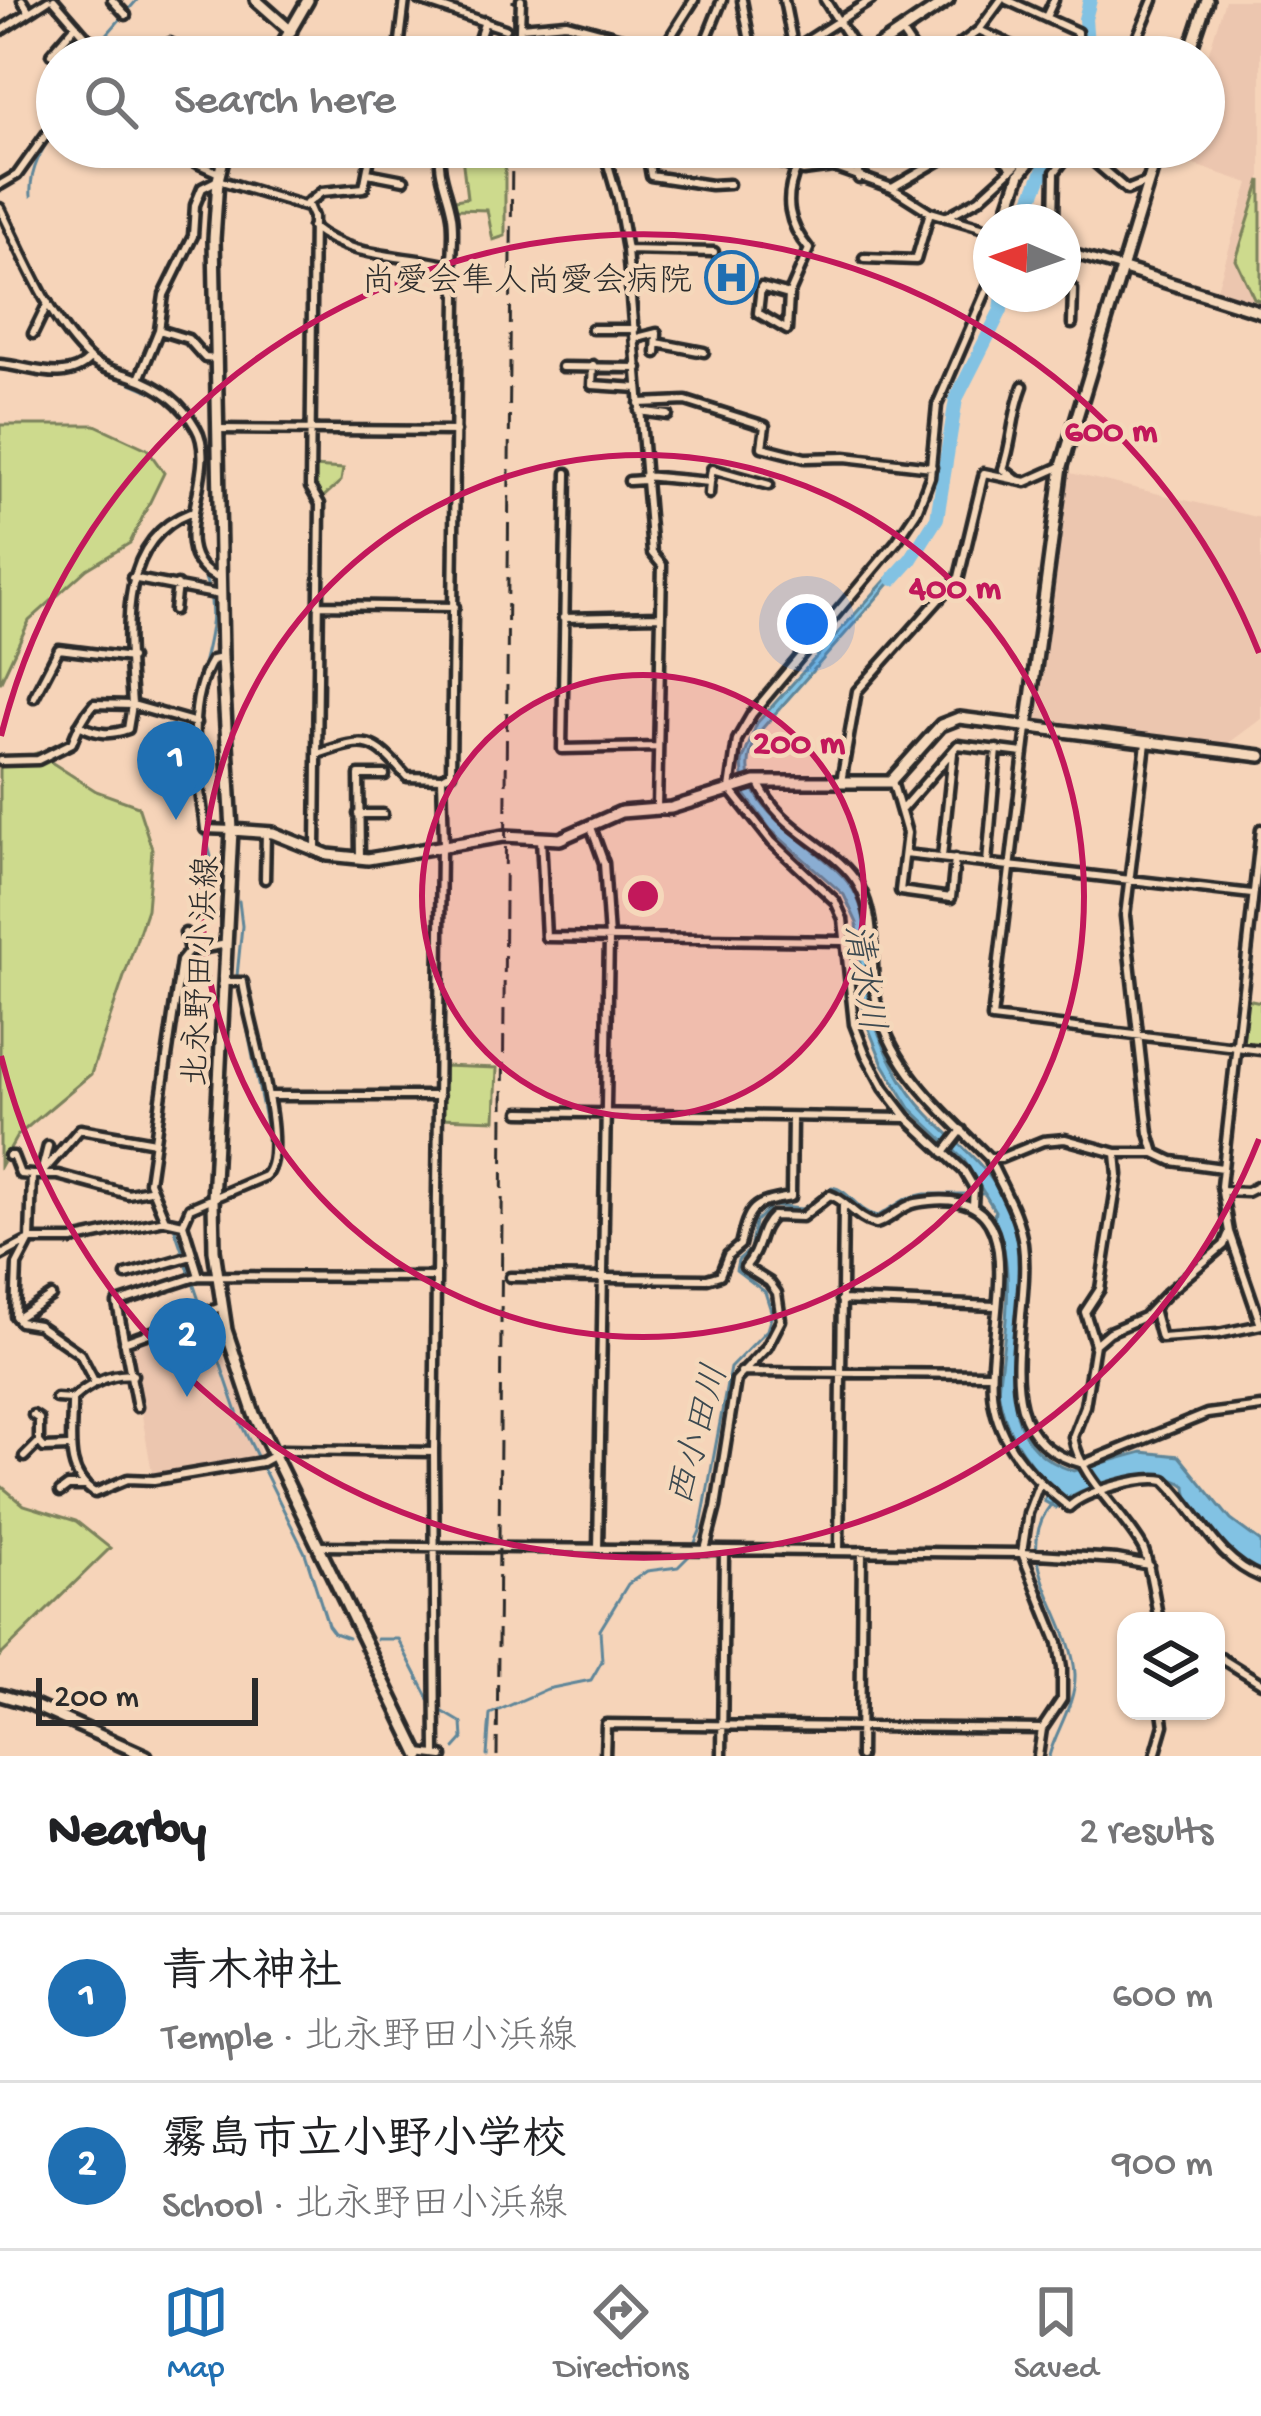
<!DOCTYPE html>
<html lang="en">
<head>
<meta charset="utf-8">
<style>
  body { margin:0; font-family:"Gochi Hand","Klee One",sans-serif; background:#f6f6f6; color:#202124 }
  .controls { position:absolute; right:36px; bottom:36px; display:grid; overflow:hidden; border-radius:24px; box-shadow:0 3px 9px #0004 }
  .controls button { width:108px; height:108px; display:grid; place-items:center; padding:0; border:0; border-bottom:3px solid #e0e0e0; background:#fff; color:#202124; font:60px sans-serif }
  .compass { position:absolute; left:973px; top:204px; width:108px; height:108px; border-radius:50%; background:#fff; box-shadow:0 3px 9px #0004; rotate:272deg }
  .scale { position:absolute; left:36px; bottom:30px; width:222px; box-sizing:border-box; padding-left:12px; border:6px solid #2b2b2b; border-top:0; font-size:33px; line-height:42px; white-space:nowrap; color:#2b2b2b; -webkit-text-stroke:9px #f5d8bb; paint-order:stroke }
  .you { position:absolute; left:807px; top:624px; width:42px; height:42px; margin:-30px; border:9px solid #fff; border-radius:50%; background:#1a73e8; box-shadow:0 0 0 18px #1a73e833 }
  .badge { display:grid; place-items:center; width:78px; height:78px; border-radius:50%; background:#1f6fb2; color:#fff; font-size:39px; font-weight:700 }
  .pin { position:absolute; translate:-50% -99px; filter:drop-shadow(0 3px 6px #0008) }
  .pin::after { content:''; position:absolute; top:63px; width:42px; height:36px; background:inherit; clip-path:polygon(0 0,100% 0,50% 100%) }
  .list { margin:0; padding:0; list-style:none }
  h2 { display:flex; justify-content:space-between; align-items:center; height:156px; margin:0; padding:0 48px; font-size:51px }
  h2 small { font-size:39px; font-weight:400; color:#757577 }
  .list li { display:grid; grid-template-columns:78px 1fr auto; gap:36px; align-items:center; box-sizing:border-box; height:168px; padding:0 48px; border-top:3px solid #e0e0e0 }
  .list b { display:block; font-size:45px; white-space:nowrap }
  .list p { margin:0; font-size:39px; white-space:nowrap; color:#757577 }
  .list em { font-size:39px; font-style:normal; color:#757577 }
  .icon { flex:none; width:66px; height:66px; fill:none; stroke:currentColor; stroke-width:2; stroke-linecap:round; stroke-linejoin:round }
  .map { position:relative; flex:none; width:1261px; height:1756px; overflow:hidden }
  .search { position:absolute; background:#fff; box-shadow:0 3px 9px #0004; left:36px; right:36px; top:36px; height:132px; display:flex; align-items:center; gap:30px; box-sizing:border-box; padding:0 42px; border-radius:66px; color:#757577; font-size:45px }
  .sheet { height:492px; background:#fff }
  nav { display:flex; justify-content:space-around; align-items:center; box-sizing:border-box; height:168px; border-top:3px solid #e0e0e0; background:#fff; font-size:33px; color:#757577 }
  nav a { display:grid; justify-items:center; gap:6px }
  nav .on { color:#1f6fb2 }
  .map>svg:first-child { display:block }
</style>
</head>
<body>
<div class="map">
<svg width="1261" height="1756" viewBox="0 0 1261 1756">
  <rect width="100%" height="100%" fill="#f6d4b9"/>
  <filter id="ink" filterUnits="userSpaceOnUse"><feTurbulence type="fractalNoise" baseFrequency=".00833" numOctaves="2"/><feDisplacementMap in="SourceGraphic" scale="24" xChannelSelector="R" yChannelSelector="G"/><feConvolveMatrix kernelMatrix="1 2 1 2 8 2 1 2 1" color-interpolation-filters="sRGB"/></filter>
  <g filter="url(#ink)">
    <path fill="#ecc6af" d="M1225 0H1261V306L1216 292 1249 183 1176 159 1180 147H1204V68Z
      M1062 471 1261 518V719L1226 745 1032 725Z
      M212 1310 220 1347 263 1460 153 1478 129 1342Z"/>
    <path fill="#cdda8d" stroke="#7c825c" stroke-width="3" d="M461 148 505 154V236L493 240 487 210 456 209 455 200 467 198Z
      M1261 180V301L1254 298 1236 260Z
      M0 425H95L147 449 164 473 130 543 87 569 29 621 0 683Z
      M313 467 343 469 341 481 320 500 313 486Z
      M37 753 96 791 138 806 152 849 147 909 91 1074 17 1136 0 1166V767Z
      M1242 998 1261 1002V1049L1235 1046Z
      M442 1066 497 1068 495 1120 440 1118Z
      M0 1485 24 1505 76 1521 110 1548 0 1656Z"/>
    <path fill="#82c2e3" stroke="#5f8699" stroke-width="3" d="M902 569 760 731C712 811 830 842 856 895 875 933 859 973 871 1012 882 1046 902 1088 928 1114 947 1134 969 1150 986 1172 1013 1204 1021 1250 1021 1292 1019 1359 987 1444 1074 1471L1142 1452 1179 1456 1231 1520 1261 1542V1573C1234 1559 1186 1517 1186 1486 1161 1464 1072 1485 1056 1508L1044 1501 1050 1484C1022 1457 1004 1429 998 1390 1004 1336 1018 1268 994 1219L995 1211 964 1160 910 1108 883 1064 864 1017 857 923 844 895 770 829 744 793 742 762 757 723 892 573Z"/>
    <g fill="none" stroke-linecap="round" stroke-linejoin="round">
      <path stroke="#5f8699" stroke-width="3" d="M95 57V48L137 0
        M31 196C29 170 42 149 57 127
        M3 222 42 300
        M92 366 166 398 187 419
        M186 519 190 545
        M192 717C196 667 228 619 201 570
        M203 828 217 878
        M239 901 242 926 237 976 270 1145
        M223 1189 265 1171
        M174 1227 241 1424 305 1553 328 1625 334 1633 348 1638
        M377 1639H398L432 1705
        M440 1710 462 1723 463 1739 455 1748
        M487 1756 490 1714 547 1689 591 1680 602 1661 600 1630 628 1584 647 1571 678 1567 689 1556 700 1531 730 1368 767 1330 772 1314 765 1292 736 1270 738 1260 750 1250 755 1222 771 1206 802 1209 832 1187C850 1190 857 1212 878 1216L907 1198 925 1194H985
        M1049 1756C1056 1730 1076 1703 1075 1674 1072 1616 1008 1558 1052 1503"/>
      <path stroke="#82c2e3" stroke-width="14" d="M1088 57 1085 19 1090 0
        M1022 222 1053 147
        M893 579 911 559 937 518 956 399 1001 310 1003 294"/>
      <defs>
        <path id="street" d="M22 0 29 11
          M54 0 87 38 92 57
          M112 0 126 15
          M419 0 505 29
          M742 0 753 57
          M784 0 794 50
          M825 0 861 57
          M1007 0 1077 32V57
          M1046 17 1054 0
          M521 27 566 23 662 49
          M979 30 1036 57
          M0 31 48 0
          M902 33 918 57
          M51 54 76 25
          M161 57 170 43 196 57
          M398 57 405 0
          M473 57 485 21
          M519 57 521 0
          M658 57 694 0
          M699 57 722 0
          M782 57 871 0
          M944 57 979 30 1001 0
          M1129 57 1153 0
          M141 147 163 148 219 173
          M441 147C436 173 448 191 452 216 456 243 447 268 457 295L451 773 442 778 444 845
          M492 147 590 159 605 154 618 199 627 250 652 553 662 565 657 808
          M646 147 651 176 711 185 729 184
          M739 147 803 171 833 167 892 188 930 212 991 230
          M854 147 859 179
          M991 147 1012 168
          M1100 147 1091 159 1127 190 1147 182
          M136 159 143 148
          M368 173 404 180
          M0 185 17 175 57 119
          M892 188 963 147
          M307 203 313 217 310 487 320 504 316 848
          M0 208C24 256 50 323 90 359 102 369 119 372 133 377 159 386 182 403 196 428 222 472 157 554 220 579
          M946 217 979 199 1036 147
          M1054 222 1055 172 1074 147
          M312 227C351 259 403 254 450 266
          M627 250 714 252
          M1065 252V279L1073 290 1072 324
          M1067 252 1121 268
          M864 258 916 260 930 212
          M789 295 761 287 758 313 787 330 789 295 809 249C788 224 783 199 797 168
          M592 329H635
          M159 330 188 339 205 358 216 359
          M33 334 48 303
          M637 338 657 333 656 353
          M657 343 704 352
          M0 364C29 366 66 385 90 359
          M593 365 592 385 638 388
          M562 367 638 368
          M139 379 159 330 164 295 193 236 195 205 202 188 218 180 304 206 322 192 364 188 372 147
          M639 403 686 401 765 426 762 447 805 458 845 457 932 467
          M639 411 668 415
          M220 429 456 431
          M567 473 562 749 658 747
          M644 476 710 482 712 469 769 485
          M1017 480 1003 469C1013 441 1012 413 1023 386
          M629 481 644 480
          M709 494 710 482
          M190 513C114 542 128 640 132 705L196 723
          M132 578 220 595
          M318 605 455 607
          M174 610 177 585
          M563 618 660 616
          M222 658 212 660C182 709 199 776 205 829L232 830
          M34 697 59 649 131 658
          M1027 728 992 1018 1261 1050
          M1146 743 1125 916 1149 1133 1155 1153
          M318 754C369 737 372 738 407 777L442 778
          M0 761 38 760 72 743C78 728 83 716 94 704L132 705 128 729C109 736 97 734 79 725
          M758 781C779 833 836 845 859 886 878 921 870 957 875 994 886 1065 942 1110 989 1158H1001L1043 1141 1065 1139 1116 1153H1155L1172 1161 1222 1168
          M892 781 907 833 900 891 951 898 955 859
          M841 782 857 691 959 577 984 473 1026 482 1062 466
          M901 810 958 745 1023 753
          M358 814H383
          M591 827 604 863 609 938 598 1549
          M541 838 546 937 843 941
          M905 854 1252 894
          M942 857 953 753
          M360 859 359 775H385
          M987 863 997 749
          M265 879 266 832
          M185 933 189 951
          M268 1096H439
          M520 1112 907 1118
          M944 1153 962 1130
          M9 1156H13L20 1174 32 1175
          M989 1158C1001 1187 1019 1212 1023 1244 1033 1319 978 1439 1084 1464L1207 1414 1261 1407
          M42 1170 48 1146
          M41 1174 80 1129 155 1142
          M1222 1191 1247 1192 1261 1185
          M973 1205 974 1188 964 1171 907 1118 884 1088 866 1055 854 1024 843 919 835 901 772 842 730 789 737 740 752 714 897 541 917 511 930 477 937 405 991 280
          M165 1220 149 1182 181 961 189 951 227 944
          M0 1256 30 1240H72L165 1220 183 1224
          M126 1275 191 1256
          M199 1276 183 1224 190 1208 265 1176C291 1150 248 1020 243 982H224
          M510 1277 707 1279 720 1275 728 1255 740 1245C749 1206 752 1203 791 1197L792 1117
          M841 1300 996 1306
          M1153 1309 1161 1338 1218 1334 1261 1325 1229 1232 1221 1186 1261 829
          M17 1318 51 1296
          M124 1342 221 1307
          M1095 1344 1085 1312 1100 1289 1118 1175 1116 1153
          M741 1372 989 1374
          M133 1375C111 1372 88 1385 72 1399 73 1431 62 1473 95 1493L128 1479 154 1480 262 1462 284 1450 434 1452
          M95 1383 80 1354 38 1325 20 1322 15 1316 17 1265 30 1240 32 1175H58L128 1194 149 1190
          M56 1398 72 1399
          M137 1407 117 1303 199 1276 436 1277
          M33 1415 39 1419V1442L44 1448 68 1447
          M24 1457 39 1442
          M60 1492 68 1486H84
          M318 1546 1022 1553 1117 1559 1149 1565
          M705 1550 716 1507 736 1380 767 1347 781 1320 777 1293 769 1282 745 1267C762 1248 757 1230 773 1216L802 1217 830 1195C846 1200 856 1219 876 1224 891 1220 900 1206 916 1203 1050 1178 978 1335 994 1406 1003 1450 1035 1480 1069 1507 1083 1492 1143 1475 1165 1480 1199 1512 1215 1559 1261 1577
          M839 1550 843 1205
          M1159 1621C1156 1606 1149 1559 1143 1548 1123 1512 1080 1478 1073 1437L1085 1406 1095 1344 1109 1332 1144 1317 1167 1293 1224 1245 1228 1235
          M1216 1655 1261 1683
          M419 1753 443 1756
          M436 1754 434 1452 441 846
          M605 1756 606 1724 1042 1729
          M722 1756 724 1550
          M860 1756 862 1551
          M1038 1756 1042 1729 1062 1699V1668L1058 1643 1022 1553 1028 1513 1039 1484
          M1155 1756 1164 1725 1162 1711"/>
        <path id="secondary" d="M256 0 291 31
          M275 57 308 0
          M863 57 948 0
          M1188 57 1207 0
          M226 147 218 180 214 239 222 658 232 830 213 1200 214 1250 226 1330 254 1414 420 1756
          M605 154 626 147
          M1004 222 1020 174 1041 147
          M1121 268 1261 312
          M1027 728 1062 466 1159 147
          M232 830 273 833 328 855 368 859 504 836 560 839 621 812 671 808 755 782H890L941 725 959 718 1261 756
          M0 1695 28 1703 146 1756"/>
      </defs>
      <use href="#street" stroke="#2b2b2b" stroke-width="15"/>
      <use href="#secondary" stroke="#2b2b2b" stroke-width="18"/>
      <use href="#street" stroke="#f5d8bb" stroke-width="6"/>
      <use href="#secondary" stroke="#f5d8bb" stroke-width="9"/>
      <path stroke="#2b2b2b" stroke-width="3" stroke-dasharray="18 9" stroke-linecap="butt" d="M512 57 513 0
        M497 1756 512 147"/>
    </g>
  </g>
  <circle cx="643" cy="896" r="221" fill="#c2185b" fill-opacity=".12"/>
  <g fill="none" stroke="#c2185b" stroke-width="6">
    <circle cx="643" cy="896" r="221"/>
    <circle cx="643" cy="896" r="441"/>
    <path d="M1259 1139A662 662 0 0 1 1 1056M1 736A662 662 0 0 1 1259 653"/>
  </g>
  <defs>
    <symbol id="hospital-ring" viewBox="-11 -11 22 22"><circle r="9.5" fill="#f5d8bb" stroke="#1f6fb2" stroke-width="1.5"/><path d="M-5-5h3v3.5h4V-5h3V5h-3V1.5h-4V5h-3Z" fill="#1f6fb2"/></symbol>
  </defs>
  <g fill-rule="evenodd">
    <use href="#hospital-ring" x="702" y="248" width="59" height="59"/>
  </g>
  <g text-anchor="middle" stroke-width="9" stroke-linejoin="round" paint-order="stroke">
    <g font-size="33" fill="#2b2b2b" stroke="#f5d8bb" text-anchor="end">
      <text x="692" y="290">尚愛会隼人尚愛会病院</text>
    </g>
    <g font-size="33" fill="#2b2b2b" stroke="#f5d8bb">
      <text transform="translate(198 971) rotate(-87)" y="12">北永野田小浜線</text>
    </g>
    <g font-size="36" font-style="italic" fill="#3c4950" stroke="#f5d8bb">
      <text transform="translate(867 977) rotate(81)" y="13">清水川</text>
      <text transform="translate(695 1434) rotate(-75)" y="13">西小田川</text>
    </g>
  </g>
  <circle cx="643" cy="896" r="18" fill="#c2185b" stroke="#f5d8bb" stroke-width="6"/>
  <g font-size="36" text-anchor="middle" font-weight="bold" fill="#c2185b" stroke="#f5d8bb" stroke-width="9" stroke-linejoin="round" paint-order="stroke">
    <text x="1111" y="440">600 m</text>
    <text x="955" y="597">400 m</text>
    <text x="799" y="752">200 m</text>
  </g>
</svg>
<div class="controls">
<button><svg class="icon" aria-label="layers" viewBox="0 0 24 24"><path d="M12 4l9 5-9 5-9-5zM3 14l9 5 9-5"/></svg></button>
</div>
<svg class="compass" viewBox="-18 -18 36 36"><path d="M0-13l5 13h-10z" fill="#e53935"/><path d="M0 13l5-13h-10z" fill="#757577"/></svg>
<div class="scale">200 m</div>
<div class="you"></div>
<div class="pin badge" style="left:176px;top:820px">1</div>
<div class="pin badge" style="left:187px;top:1397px">2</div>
<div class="search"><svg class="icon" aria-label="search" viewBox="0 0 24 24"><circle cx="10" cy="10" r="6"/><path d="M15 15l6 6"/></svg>Search here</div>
</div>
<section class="sheet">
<h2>Nearby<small>2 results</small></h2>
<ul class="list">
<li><span class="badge">1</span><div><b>青木神社</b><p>Temple · 北永野田小浜線</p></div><em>600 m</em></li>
<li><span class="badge">2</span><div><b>霧島市立小野小学校</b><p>School · 北永野田小浜線</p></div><em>900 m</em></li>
</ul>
</section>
<nav>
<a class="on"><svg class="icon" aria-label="map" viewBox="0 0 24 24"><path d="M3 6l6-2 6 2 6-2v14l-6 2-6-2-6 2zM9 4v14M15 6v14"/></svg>Map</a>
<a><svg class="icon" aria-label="directions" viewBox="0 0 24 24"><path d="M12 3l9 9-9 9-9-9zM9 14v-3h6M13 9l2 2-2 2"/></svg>Directions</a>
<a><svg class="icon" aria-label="saved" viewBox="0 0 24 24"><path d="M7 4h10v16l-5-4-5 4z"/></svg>Saved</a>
</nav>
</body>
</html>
